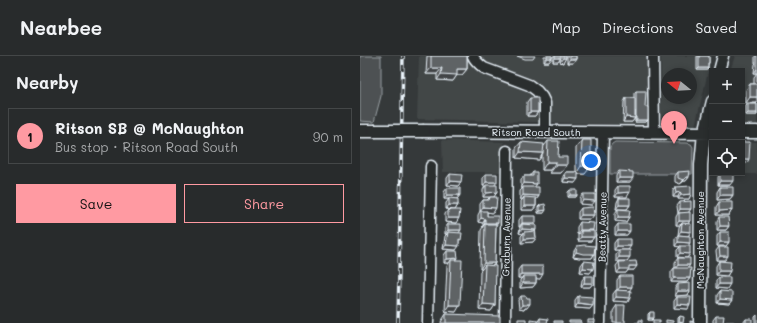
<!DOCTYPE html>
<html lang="en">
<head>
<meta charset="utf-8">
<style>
  body { margin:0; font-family:Mali,sans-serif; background:#303334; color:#f1f3f6 }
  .controls { position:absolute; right:12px; top:12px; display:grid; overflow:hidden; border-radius:0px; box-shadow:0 2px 6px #0003 }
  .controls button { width:36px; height:36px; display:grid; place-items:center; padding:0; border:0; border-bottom:1px solid #444748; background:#282b2c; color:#f1f3f6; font:20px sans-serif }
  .compass { position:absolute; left:301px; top:12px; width:36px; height:36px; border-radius:50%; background:#282b2c; box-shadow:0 2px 6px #0003; rotate:288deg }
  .you { position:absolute; left:231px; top:105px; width:14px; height:14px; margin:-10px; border:3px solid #fff; border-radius:50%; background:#1a73e8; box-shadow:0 0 0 6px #1a73e833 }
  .badge { display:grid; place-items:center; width:26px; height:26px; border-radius:50%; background:#ff9aa2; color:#111; font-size:13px; font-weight:700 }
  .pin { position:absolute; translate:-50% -33px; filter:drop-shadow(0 1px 2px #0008) }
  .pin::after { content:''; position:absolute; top:21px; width:14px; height:12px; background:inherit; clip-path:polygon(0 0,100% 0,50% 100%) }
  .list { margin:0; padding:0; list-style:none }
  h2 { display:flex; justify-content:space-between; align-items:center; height:52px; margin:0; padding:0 16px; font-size:17px }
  h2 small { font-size:13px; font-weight:400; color:#a5a7a9 }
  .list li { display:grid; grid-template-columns:26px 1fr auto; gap:12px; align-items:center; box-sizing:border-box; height:56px; margin:0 8px 8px; padding:0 8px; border:1px solid #444748; border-radius:0px }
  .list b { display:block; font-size:15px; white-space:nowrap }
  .list p { margin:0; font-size:13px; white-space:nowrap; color:#a5a7a9 }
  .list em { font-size:13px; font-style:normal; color:#a5a7a9 }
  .actions { display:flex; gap:8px; padding:12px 16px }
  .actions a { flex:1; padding:9px 0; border:1px solid #ff9aa2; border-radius:0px; text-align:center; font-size:14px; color:#ff9aa2 }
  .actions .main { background:#ff9aa2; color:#111 }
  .icon { flex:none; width:22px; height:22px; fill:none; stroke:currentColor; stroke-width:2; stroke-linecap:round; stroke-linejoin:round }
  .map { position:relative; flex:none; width:397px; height:267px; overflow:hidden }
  header { display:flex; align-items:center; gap:24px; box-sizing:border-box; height:56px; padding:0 20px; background:#282b2c; border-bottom:1px solid #444748 }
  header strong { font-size:19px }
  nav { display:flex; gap:22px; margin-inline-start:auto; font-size:14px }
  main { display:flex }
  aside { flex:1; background:#282b2c }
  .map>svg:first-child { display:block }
</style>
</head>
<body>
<header>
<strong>Nearbee</strong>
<nav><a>Map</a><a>Directions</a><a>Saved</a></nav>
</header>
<main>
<aside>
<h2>Nearby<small></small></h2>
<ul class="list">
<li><span class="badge">1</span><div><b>Ritson SB @ McNaughton</b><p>Bus stop · Ritson Road South</p></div><em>90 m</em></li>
</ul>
<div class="actions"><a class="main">Save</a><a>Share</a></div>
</aside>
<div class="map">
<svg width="397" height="267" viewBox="0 0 397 267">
  <rect width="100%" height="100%" fill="#35393a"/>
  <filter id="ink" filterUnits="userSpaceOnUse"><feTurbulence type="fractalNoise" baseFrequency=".025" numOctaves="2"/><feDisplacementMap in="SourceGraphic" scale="8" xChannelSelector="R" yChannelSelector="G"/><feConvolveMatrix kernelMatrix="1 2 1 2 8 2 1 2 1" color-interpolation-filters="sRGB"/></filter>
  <g filter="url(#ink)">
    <path fill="#424647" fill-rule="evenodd" d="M59 0H290L289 69 57 63Z
      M301 0H351L348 16 335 70H301ZM307 18H331V42H307Z
      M375 0H397V68H382V15H370Z
      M82 84 144 86V116H83Z
      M350 86H352V117H382V86H397V118H351Z"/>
    <path fill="#4d5152" stroke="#9aa1a5" d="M0 0H21V40L14 66 0 65Z
      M255 86 327 87 331 88 333 91 332 118H250V91L252 88Z"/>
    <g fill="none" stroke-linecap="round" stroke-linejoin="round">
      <defs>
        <path id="minor" d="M113 0C115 5 119 8 124 12L169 29 177 35 182 41 185 47V76
          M293 0 294 76
          M359 15 363 0
          M344 77 352 45
          M68 267 71 110
          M145 267 147 95
          M240 267 243 76"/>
        <path id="major" d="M0 75H14
          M64 75 352 77
          M382 76H397
          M340 267 341 109 344 77"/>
      </defs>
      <use href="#minor" stroke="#e8f1f8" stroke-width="13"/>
      <use href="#major" stroke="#e8f1f8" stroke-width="15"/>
      <use href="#minor" stroke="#2a2d2e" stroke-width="10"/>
      <use href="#major" stroke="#2a2d2e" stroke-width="12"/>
      <defs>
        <path id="rail" d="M38 267 43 0"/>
      </defs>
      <use href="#rail" stroke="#e8f1f8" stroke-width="3.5"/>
      <use href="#rail" stroke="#2a2d2e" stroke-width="2" stroke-dasharray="6" stroke-linecap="butt"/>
      <defs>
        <path id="major-bridge" d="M14 75H64"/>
      </defs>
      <use href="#major-bridge" stroke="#e8f1f8" stroke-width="15" stroke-linecap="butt"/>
      <use href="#major-bridge" stroke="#2a2d2e" stroke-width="12"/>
    </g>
    <path fill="#525557" stroke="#e8f1f8" d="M67 0H107V13L102 19H97L93 25 77 24V18H66Z
      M184 0H192L189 6H184Z
      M193 0H206L203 7 200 6V3L198 6H193Z
      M207 0H216V3L213 7H207Z
      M337 0H349V7L348 9V12L347 14H337Z
      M395 0H397V17H394L395 8 396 7H395Z
      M397 17V47H386V34L390 28H394V21Z
      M276 35 285 51 288 64 286 66H275V55V62L272 66H263L264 46 266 42H274V37Z
      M170 42 178 56 175 60H167V46Z
      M388 48H397V59H386V50Z
      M222 84 225 118H218L215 127 203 126V120L206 116H216V92Z
      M188 85 198 101 207 109 201 117H190V114H182V99L179 104 156 102V92L161 86 184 90Z
      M259 115 270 126H256V120Z
      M173 116 177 128 174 131 179 140 176 144V150L173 154H161V145L163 143H160V135L163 132H161V124L164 120H170Z
      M318 116 329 121 326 125H324L320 128 315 126V120Z
      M360 117 370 129H358V121Z
      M90 118 101 126 98 130 87 129V122Z
      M126 118 135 129 134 141H123V134L125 130H123V122Z
      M258 130 267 141H255V134Z
      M315 131 331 138 329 143H318V141H313V135Z
      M360 131 373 139 370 143 357 144V136Z
      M87 132 100 139 97 143 98 149 95 154 86 153V147L89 143H84V136Z
      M210 134 217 139 216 141H208V136Z
      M223 138 232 149 220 148V142Z
      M130 141 133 157 127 156V160L136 170 135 207 134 210 135 249 131 255 119 254 120 215 122 213H120L121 174 123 171V167L118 166V159L120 155V148L123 144H127Z
      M259 142 270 149 267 153H256L257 146Z
      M320 146 329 156 328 168 331 176 328 180V190L330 198 327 202V212L330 222 327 226H311V216L314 212H315V206L318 202H319L317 201V194L320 191 315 190V183L318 179 319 171 320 169H316V161L318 157 317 150Z
      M359 146 372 154 369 159H356V151Z
      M180 149 184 157H178V151Z
      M221 152 231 163H218V156Z
      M258 153 269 161 266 166 255 165V157Z
      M88 154 96 167 85 166V158Z
      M162 160 175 169 176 182 173 186 161 187V180L163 178 159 177 160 172V171H159V164Z
      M359 161 369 170 366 174H357V165Z
      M220 166 233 174 232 175 234 181 231 185H218V179L219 178H217V171Z
      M88 168 99 177V187L96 194 83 193 85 180 87 178H85V172Z
      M258 168 270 175 267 179H255V172Z
      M360 176 369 186 366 190H357V180Z
      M257 183 268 194H254V187Z
      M217 190 234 198 232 202H220L213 201 214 195Z
      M359 191 365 204H357L356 195Z
      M259 194 267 205H256V199Z
      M87 195 97 204 96 256 85 255 87 210 89 207H84V199Z
      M224 205 230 217 220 216 221 209Z
      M359 205 370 215 367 220 356 219V210Z
      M259 206 274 214H268L266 217H257L256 210Z
      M161 210 180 223 176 222V227L173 231 160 232V224L162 222H158V214Z
      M225 220 233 227 230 231H221L222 224Z
      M260 220 269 235 268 246 253 245V238L256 234H257V224Z
      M359 221 367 233 356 232V225Z
      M318 228 330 235 328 239 315 240V232Z
      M360 235 372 244 369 248 357 247V239Z
      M161 240 167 252H165L164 254 159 253 158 244Z
      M218 240 233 249 230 253 215 252V244Z
      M317 241 328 253 314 252V245Z
      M257 249 265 267H253V255Z
      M290 256 294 262 292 264H288V258Z
      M86 258 140 267H81V266Z
      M397 259V267H395V261Z
      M320 260 323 267H318V262Z
      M356 260 363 267H353V264Z
      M180 262 187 267H177Z
      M386 263 392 267H383Z"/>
    <path fill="#424547" stroke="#e8f1f8" d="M157 0H175L173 3H165Z
      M187 2H192L189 6H184Z
      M195 2H201L198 6H193Z
      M203 2H206L203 7 200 6Z
      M210 3H216L213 7H207Z
      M71 12H82L77 18H66Z
      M339 12H348L347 14H337Z
      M97 13H107L102 19H97L93 25 77 24 81 18Z
      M397 13V17H394Z
      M390 41H397V47H386Z
      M170 56H178L175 60H167Z
      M388 57H397V59H386Z
      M266 61 275 62 272 66H263Z
      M276 64H288L286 66H275Z
      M160 96 183 97 179 104 156 102Z
      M382 103H389L387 107H382Z
      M187 106H196L190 114H182Z
      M196 109H207L201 117H190Z
      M221 110H231L225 118H216Z
      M327 121H329L326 125H324L320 128Z
      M205 122 218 123 215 127 203 126Z
      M259 122H273L270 126H256Z
      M90 125 101 126 98 130 87 129Z
      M360 125H373L370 129H358Z
      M126 126H137L134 130H123Z
      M164 127 177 128 174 132H161Z
      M137 136 134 141H123L126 137Z
      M270 136 267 141H255L258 137Z
      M320 136 318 141H313L316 137Z
      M331 138 329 143H318L321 139Z
      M87 139H100L97 143H84Z
      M163 139 179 140 176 144 164 143V141L163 143H160Z
      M210 139H217L216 141H208Z
      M360 139H373L370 143 357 144Z
      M223 144 235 145 232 149 220 148Z
      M89 149H98L95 154 86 153Z
      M259 149H270L267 153H256Z
      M164 150H176L173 154H161Z
      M123 151 136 152 133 157 120 155Z
      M320 153H331L328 157H318Z
      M186 154 184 157H178L180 155Z
      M372 154 369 159H356L359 155Z
      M221 159H234L231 163H218Z
      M258 161H269L266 166 255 165Z
      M88 162H99L96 167 85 166Z
      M121 162 125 163 123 167 118 166Z
      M319 165H330L327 169 322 167 320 169H316Z
      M125 167H138L135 171 125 168 122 171Z
      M162 167H176L173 171 162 168 160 171H159Z
      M360 170H369L366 174H357Z
      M162 173 176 174 173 178 164 176 163 178 159 177Z
      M88 174H101L98 178 88 176 87 178H85Z
      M220 174H233L230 178 221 175 219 178H217Z
      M258 175H270L267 179H255Z
      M321 175 331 176 328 180 318 179Z
      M221 181H234L231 185H218Z
      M176 182 173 186 161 187 164 183Z
      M318 186 330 187 327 192 320 190V191L315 190Z
      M360 186H369L366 190H357Z
      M86 189 99 190 96 194 83 193Z
      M257 190H271L268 194H254Z
      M216 196 234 198 232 202H220L213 201Z
      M320 197 330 198 327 202 317 201Z
      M360 200H368L365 204H357Z
      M259 201H270L267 205H256Z
      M98 202 95 206 91 204 89 207H84L87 203Z
      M124 207H135L131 213 125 209 122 213H120Z
      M318 209H330L327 213H315Z
      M269 210H277L274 214H268L266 217H257L260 213Z
      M223 212 233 213 230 217 220 216Z
      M359 215H370L367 220 356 219Z
      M161 218H183L180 223 163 222V220L162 222H158Z
      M314 222H330L327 226H311Z
      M163 227H176L173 231 160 232Z
      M224 227H233L230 231H221Z
      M359 228H370L367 233 356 232Z
      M260 231H272L269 235H257Z
      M318 235H330L328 239 315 240Z
      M256 241 270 242 268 246 253 245Z
      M360 243 372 244 369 248 357 247Z
      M218 247 233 249 230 253 215 252Z
      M123 248 135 249 131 255 119 254Z
      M167 248H170L167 252H165L164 254 159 253 162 249Z
      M317 248 330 249 328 253 314 252Z
      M89 249H100L96 256 85 255Z
      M289 262H294L292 264H288Z"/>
    <path fill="#5f6365" stroke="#e8f1f8" d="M71 0H107V13H97V19L81 18 82 12H71Z
      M187 0H192V2H187Z
      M195 0H201V2H195Z
      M203 0H206V2H203Z
      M210 0H216V3H210Z
      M339 0H349V7H348V12H339Z
      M390 28H397V41H390Z
      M276 35H286L285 51H288V64H276Z
      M170 42H178V56H170Z
      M266 42H275V62L266 61Z
      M388 48H397V57H388Z
      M222 84H231V110H221Z
      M188 85H199L198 101H207V109H196V106H187Z
      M161 86 184 88 183 97 160 96Z
      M382 86H390L389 103H382Z
      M259 115 273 116V122H259Z
      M330 115 329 121H327L323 124 318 122V116Z
      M173 116H177V128L164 127V120H173Z
      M206 116H218V123L205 122Z
      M360 117H373V125H360Z
      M90 118 102 119 101 126 90 125Z
      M126 118H137V126H126Z
      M126 129H137V136L126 137Z
      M258 130H270V136L258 137Z
      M331 130V138L321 139 320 136 316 137 315 131Z
      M163 131H179V140L163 139Z
      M360 131H373V139H360Z
      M87 132H100V139H87Z
      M210 134H217V139H210Z
      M223 138H235V145L223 144Z
      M130 141H137L136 152 123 151V144H129Z
      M164 141 176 142V150H164Z
      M89 142 98 143V149H89Z
      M259 142H270V149H259Z
      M331 145V153H320V146Z
      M359 146H372V154L359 155Z
      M185 148 186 154 180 155V149Z
      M233 151 234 159H221V152Z
      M258 153 270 154 269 161H258Z
      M88 154H100L99 162H88Z
      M121 155H127V160H138V167H125V163L121 162Z
      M330 156V165H319V157Z
      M162 160H176V167H162Z
      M359 161H368L369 170H360Z
      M220 166 234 167 233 174H220Z
      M322 167 331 168V176L321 175Z
      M88 168H101V174H88Z
      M125 168H136L135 207H124Z
      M162 168 176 169V174L162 173Z
      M258 168H270V175H258Z
      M175 175 176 182 164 183V176Z
      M221 175H234V181H221Z
      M88 176 102 177 101 184 99 183V190L86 189Z
      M360 176H369V186H360Z
      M318 179 330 180V187L318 186Z
      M257 183H271V190H257Z
      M224 189 235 190 234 198H223L216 196 217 190Z
      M320 190H330V198L320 197Z
      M359 191H368V200H360Z
      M259 194H270V201H259Z
      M87 195H97L98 202 87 203Z
      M318 202H330V209H318Z
      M91 204H102L100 249H89Z
      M224 205 234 206 233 213 223 212Z
      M276 205 277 210H269V213H260L259 206Z
      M359 205 371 206 370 215H359Z
      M125 209 136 210 135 249 123 248Z
      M161 210H183V218H161Z
      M314 212H331L330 222H314Z
      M163 220H176V227H163Z
      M225 220H233V227H224Z
      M260 220H272V231H260Z
      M359 221H370V228H359Z
      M330 227V235H318V228Z
      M256 234 271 235 270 242 256 241Z
      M360 235 372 236V244L360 243Z
      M161 240H166L167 242H170V248H167V249H162Z
      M218 240 233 241V249L218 247Z
      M317 241H331L330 249 317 248Z
      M257 249H265L264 264H265V267H257Z
      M290 256H294V262H289Z
      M86 258 140 260V267H86Z
      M320 260 324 261 323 267 319 266Z
      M356 260H364L363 267H356Z
      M180 262 188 263 187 267H180Z
      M158 263H166V267H158Z
      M170 263 177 264V267H170Z
      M386 263H392V267H386Z
      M228 264H235V267H228Z
      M279 264H282V267H275H279Z
      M293 264H300V267H293Z
      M306 264 313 265V267H306Z
      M194 265H202V267H194Z
      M209 265H221V267H209Z
      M330 265 334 266V267H330Z
      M366 266H374V267H366Z"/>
  </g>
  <g text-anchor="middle" stroke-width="3" stroke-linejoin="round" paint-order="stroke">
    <g font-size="10" fill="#e8f1f8" stroke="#2a2d2e">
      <text x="176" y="80">Ritson Road South</text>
      <text transform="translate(242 171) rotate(-89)" y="4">Beatty Avenue</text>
      <text transform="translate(146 181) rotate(-89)" y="4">Graburn Avenue</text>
      <text transform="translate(340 184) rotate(-90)" y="4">McNaughton Avenue</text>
    </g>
  </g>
</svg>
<div class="controls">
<button>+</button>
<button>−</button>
<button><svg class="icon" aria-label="locate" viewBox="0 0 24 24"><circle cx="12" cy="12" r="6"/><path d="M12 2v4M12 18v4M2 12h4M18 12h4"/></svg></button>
</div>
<svg class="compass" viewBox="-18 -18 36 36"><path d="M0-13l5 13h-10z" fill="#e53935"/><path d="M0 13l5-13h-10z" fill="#a5a7a9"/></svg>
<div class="you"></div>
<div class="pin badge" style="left:314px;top:88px">1</div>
</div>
</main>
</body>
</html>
